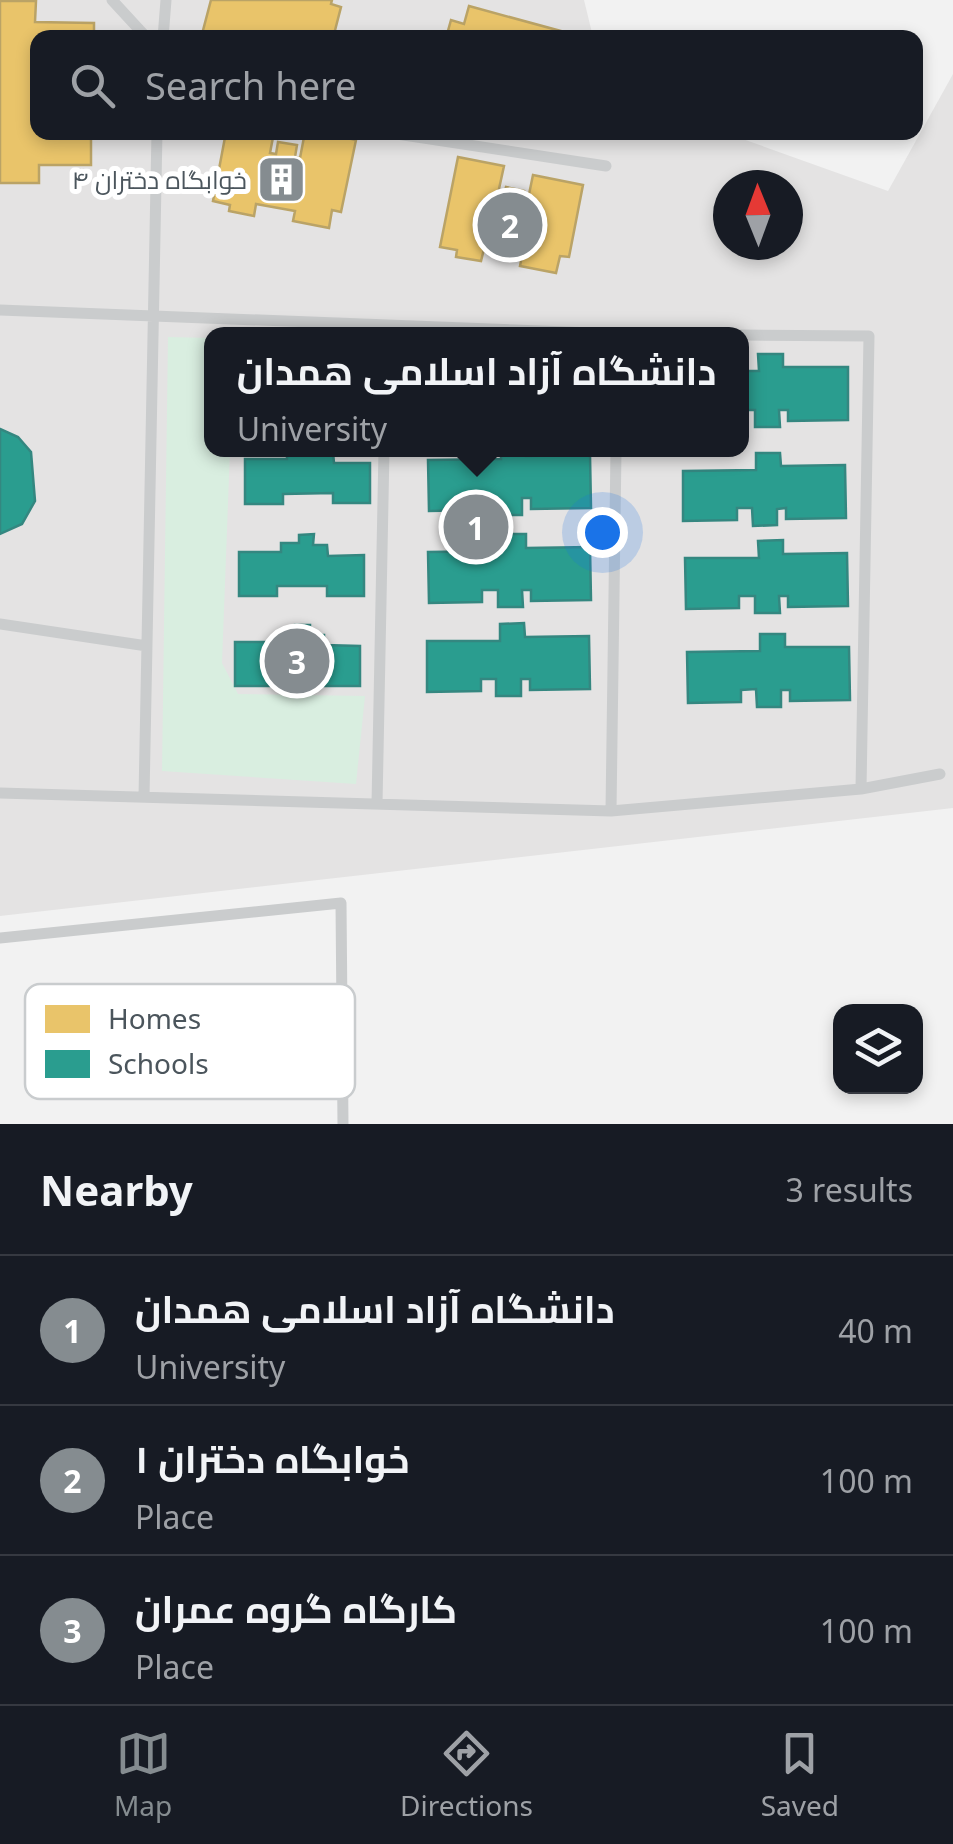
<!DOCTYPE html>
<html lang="en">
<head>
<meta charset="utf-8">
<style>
  body { margin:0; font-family:"Noto Sans",Cairo,sans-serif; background:#242831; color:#f1f3f6 }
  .controls { position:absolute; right:30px; bottom:30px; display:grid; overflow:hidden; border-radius:20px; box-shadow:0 5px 15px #0003 }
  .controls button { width:90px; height:90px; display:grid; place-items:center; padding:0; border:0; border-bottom:2px solid #363941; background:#171b24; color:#f1f3f6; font:50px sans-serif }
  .compass { position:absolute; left:713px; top:170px; width:90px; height:90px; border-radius:50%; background:#171b24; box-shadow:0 5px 15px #0003; rotate:359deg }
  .you { position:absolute; left:602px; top:532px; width:35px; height:35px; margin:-25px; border:8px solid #fff; border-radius:50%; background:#1a73e8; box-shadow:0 0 0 15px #1a73e833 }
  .badge { display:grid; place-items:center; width:65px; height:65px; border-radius:50%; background:#858c90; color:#fff; font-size:32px; font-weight:700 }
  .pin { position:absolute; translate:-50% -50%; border:5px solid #fff; box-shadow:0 2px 10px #0006 }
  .popup { position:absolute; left:204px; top:327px; width:545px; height:130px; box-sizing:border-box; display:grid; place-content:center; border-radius:20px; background:#171b24; filter:drop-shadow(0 2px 8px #0005); font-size:32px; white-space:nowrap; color:#9ea1a6 }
  .popup b { font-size:38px; color:#f1f3f6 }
  .popup::after { content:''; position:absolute; left:50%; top:100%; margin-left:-20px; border:20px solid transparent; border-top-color:#171b24 }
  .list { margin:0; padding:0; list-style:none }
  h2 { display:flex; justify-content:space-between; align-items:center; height:130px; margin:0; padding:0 40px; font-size:42px }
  h2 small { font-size:32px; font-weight:400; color:#9ea1a6 }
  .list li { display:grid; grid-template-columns:65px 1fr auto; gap:30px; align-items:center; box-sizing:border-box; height:150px; padding:0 40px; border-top:2px solid #363941 }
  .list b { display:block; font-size:38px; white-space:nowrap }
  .list p { margin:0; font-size:32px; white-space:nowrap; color:#9ea1a6 }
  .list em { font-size:32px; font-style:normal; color:#9ea1a6 }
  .icon { flex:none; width:55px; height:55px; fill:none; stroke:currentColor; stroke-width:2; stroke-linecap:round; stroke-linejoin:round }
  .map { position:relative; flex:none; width:953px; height:1124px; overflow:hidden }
  .search { position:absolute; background:#171b24; box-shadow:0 5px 15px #0003; left:30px; right:30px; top:30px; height:110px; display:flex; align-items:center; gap:25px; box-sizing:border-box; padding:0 35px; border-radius:20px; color:#9ea1a6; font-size:38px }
  .sheet { height:580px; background:#171b24 }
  nav { display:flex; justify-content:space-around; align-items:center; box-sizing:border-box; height:140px; border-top:2px solid #363941; background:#171b24; font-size:28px; color:#9ea1a6 }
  nav a { display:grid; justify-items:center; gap:5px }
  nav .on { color:#858c90 }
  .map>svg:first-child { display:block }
</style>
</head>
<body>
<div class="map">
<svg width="953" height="1124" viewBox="0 0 953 1124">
  <rect width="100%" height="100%" fill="#f2f2f2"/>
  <path fill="#e4e3e3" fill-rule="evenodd" d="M0 0H584L593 37 38 38V132L726 133 888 191 953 74V808L0 916ZM728 185H788V245H728ZM211 334H741V450H211Z"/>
  <path fill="#d9eee0" d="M168 337 211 338V450H230L222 663 238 694 365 696 356 784 162 771Z"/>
  <path fill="#e9c46a" stroke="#baa366" stroke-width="2.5" d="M211 0H332L331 4 341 7 333 38H201Z
    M0 1H36L35 22 94 23V38H38V132H91V165H39V183H0Z
    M469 6 568 33 567 38H446L451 20 464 24Z
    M226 132H274L270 153 276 154 278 142 297 145 295 157 300 158 305 132H320L356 140 341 212 332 210 329 228 293 221 295 211 256 204 254 216 229 211 230 205 213 201Z
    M458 157 504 166 497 198 503 199 506 187 524 191 522 203 527 204 533 175 583 185 569 257 560 256 556 273 520 266 522 256 484 249 481 261 456 257 457 250 440 247Z"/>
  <path fill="#2a9d8f" stroke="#348780" stroke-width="2.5" d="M758 354H783V367H848V420L788 421V410H779L780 427H755V410H741V371H759Z
    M0 429 18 437 31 452 35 501 22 524 0 534Z
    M305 450 333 452 334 463H370V503H333V493L283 494V504H245V459H287V451Z
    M501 450H526V456L590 455 591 508 531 509V498H522V515H498L497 498H482V510L429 511 428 460 501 459Z
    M756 453H780L781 466 845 465 846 518 786 519V508L777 509V525L753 526 752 508H737V520L683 521V471L756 470Z
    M314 534 313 545H327L328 556 364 555V596H327V586H277V596H239V552H281V543H299V535Z
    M501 534H526V548L590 547 591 600 531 601V590H522L523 607H498V590H482V602L429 603 428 552 502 551Z
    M783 540V554L847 553 848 606 788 607V596H779L780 613H755V596H739V608L686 609 685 558H759L758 541Z
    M524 623 525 637 589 636 590 689 530 690V679H521V696H496V679H481V691L427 692V641H500V624Z
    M295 625H310V635H324V645L360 646V686H324L323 676 273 677V686H235V642H277V633H295Z
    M760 634H785V647H849L850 700 790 701V690H781V707H757L756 689 741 690V702L688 703 687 652 760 651Z"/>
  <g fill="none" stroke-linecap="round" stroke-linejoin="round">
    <path stroke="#cacccd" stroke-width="11" d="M112 0 147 38
      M163 38 166 0
      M384 132 606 166
      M0 310 618 334H704
      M741 335 869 336 861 789
      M0 624 147 646
      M0 793 611 811 861 789 940 774
      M144 797 157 132
      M377 804 384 450
      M611 811 616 450
      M0 938 341 903 343 1124"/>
  </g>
  <defs>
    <symbol id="building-square" viewBox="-11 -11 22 22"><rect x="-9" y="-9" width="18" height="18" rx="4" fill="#858c90" stroke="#fff"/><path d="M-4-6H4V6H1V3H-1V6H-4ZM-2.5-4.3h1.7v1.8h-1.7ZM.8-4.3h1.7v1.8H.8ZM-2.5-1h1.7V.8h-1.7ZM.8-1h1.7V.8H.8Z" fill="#fff"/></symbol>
  </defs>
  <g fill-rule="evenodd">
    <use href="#building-square" x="254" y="152" width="55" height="55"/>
  </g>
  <g text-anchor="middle" stroke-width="10" stroke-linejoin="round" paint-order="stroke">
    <g font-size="25" fill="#4b555c" stroke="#fff" text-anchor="end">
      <text x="247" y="189">خوابگاه دختران ۴</text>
    </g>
  </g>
  <rect x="25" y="984" width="330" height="115" rx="15" fill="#fff" stroke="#c9ccce" stroke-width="2.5"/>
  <rect x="45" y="1005" width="45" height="28" fill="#e9c46a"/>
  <rect x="45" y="1050" width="45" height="28" fill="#2a9d8f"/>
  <g font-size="28" fill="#4b555c">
    <text x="108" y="1029">Homes</text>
    <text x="108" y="1074">Schools</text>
  </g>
</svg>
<div class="controls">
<button><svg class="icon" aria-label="layers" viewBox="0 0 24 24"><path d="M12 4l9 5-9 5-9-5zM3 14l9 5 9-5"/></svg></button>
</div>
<svg class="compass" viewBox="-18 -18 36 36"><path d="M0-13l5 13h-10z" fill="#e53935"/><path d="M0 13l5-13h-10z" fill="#9ea1a6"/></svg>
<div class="you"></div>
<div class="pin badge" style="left:476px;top:527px">1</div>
<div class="popup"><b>دانشگاه آزاد اسلامی همدان</b>University</div>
<div class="pin badge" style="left:510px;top:225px">2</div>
<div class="pin badge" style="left:297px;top:661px">3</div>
<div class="search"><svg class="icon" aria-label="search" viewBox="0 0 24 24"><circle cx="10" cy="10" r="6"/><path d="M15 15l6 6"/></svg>Search here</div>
</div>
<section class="sheet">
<h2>Nearby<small>3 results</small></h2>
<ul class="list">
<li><span class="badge">1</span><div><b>دانشگاه آزاد اسلامی همدان</b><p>University</p></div><em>40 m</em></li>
<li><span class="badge">2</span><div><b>خوابگاه دختران ۱</b><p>Place</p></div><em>100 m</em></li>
<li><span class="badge">3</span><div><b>کارگاه گروه عمران</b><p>Place</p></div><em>100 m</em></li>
</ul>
</section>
<nav>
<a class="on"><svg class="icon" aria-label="map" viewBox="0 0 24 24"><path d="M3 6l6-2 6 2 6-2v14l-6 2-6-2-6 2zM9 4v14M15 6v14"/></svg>Map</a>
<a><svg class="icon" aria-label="directions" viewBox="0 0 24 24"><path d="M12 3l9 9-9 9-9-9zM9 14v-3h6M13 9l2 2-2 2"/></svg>Directions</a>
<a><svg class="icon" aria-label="saved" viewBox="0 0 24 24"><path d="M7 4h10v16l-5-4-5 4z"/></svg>Saved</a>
</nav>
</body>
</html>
